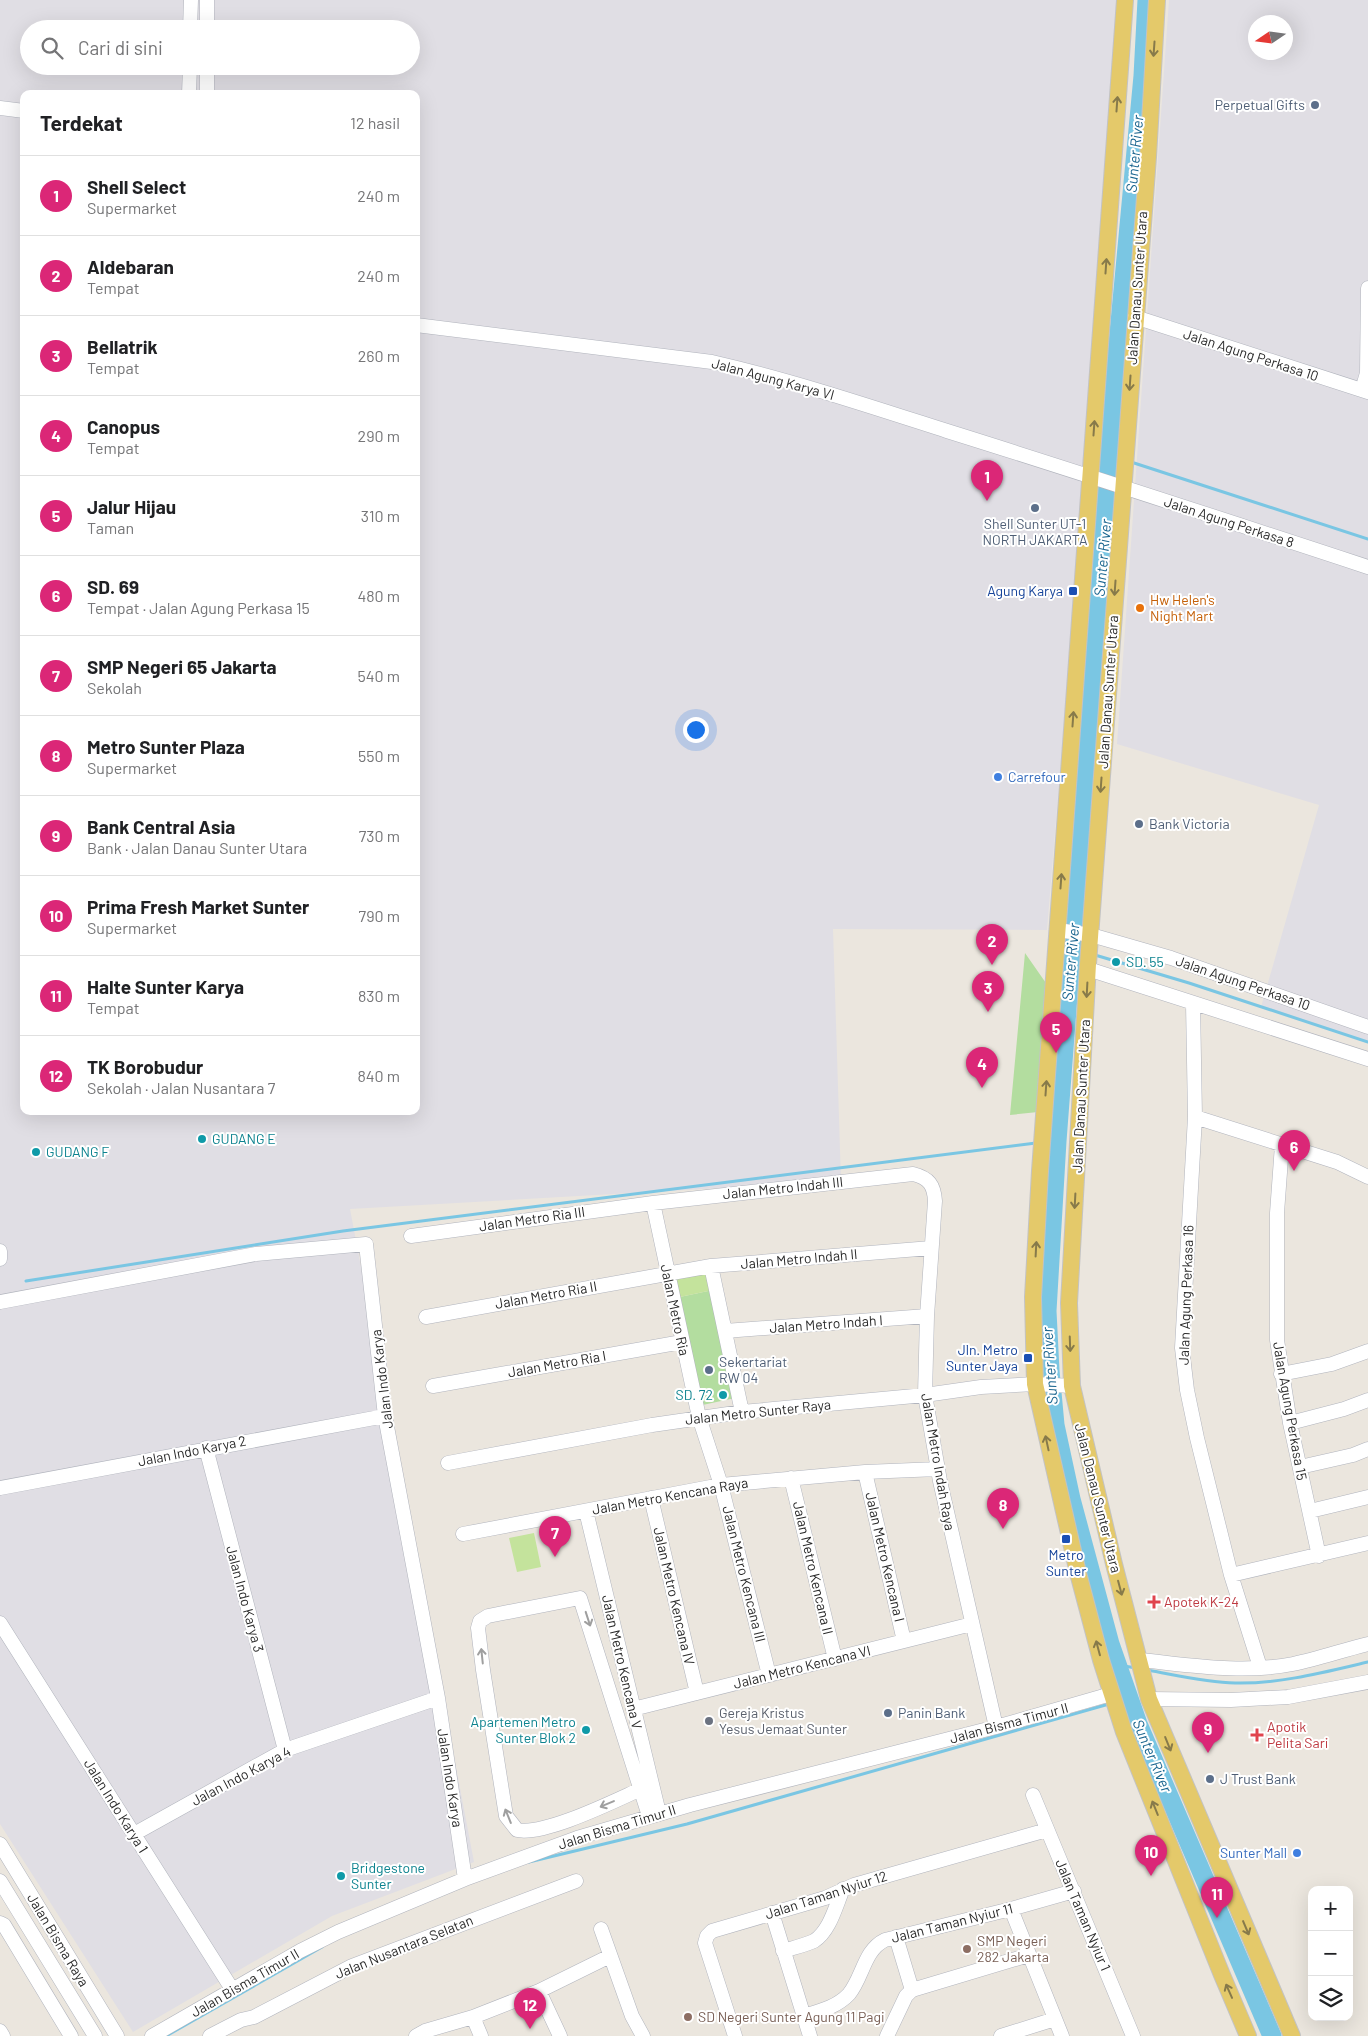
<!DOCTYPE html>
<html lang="id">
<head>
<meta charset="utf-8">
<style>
  body { margin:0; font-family:Barlow,sans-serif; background:#f2f2f2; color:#202124 }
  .controls { position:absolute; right:15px; bottom:15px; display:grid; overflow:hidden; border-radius:10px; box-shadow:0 5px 20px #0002 }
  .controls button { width:45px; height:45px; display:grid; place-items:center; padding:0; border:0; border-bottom:1px solid #e0e0e0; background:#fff; color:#202124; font:25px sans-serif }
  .compass { position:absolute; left:1248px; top:15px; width:45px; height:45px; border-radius:50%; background:#fff; box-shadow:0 5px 20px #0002; rotate:257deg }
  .you { position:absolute; left:695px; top:729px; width:18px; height:18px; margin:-12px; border:4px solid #fff; border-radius:50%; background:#1a73e8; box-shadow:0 0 0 8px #1a73e833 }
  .badge { display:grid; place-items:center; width:32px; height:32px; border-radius:50%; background:#db2777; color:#fff; font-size:16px; font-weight:700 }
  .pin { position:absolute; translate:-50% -41px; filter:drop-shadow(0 1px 2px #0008) }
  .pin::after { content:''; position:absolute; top:26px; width:18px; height:15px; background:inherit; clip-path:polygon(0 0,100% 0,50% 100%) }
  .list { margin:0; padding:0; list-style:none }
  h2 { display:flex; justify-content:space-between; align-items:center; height:65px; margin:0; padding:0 20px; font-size:21px }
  h2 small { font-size:16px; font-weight:400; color:#757577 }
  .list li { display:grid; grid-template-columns:32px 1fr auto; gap:15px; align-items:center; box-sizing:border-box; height:80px; padding:0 20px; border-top:1px solid #e0e0e0 }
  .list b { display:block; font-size:19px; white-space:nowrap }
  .list p { margin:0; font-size:16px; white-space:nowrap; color:#757577 }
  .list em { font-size:16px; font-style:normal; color:#757577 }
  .icon { flex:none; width:28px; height:28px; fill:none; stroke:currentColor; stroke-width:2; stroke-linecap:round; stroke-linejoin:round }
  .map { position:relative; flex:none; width:1368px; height:2036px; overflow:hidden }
  .search { position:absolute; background:#fff; box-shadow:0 5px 20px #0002; left:20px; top:20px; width:400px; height:55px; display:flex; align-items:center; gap:12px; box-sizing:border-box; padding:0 18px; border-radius:28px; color:#757577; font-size:19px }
  .panel { position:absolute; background:#fff; box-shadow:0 5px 20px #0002; left:20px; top:90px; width:400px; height:1025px; border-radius:10px }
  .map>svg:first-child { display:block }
</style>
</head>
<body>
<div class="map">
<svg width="1368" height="2036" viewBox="0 0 1368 2036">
  <rect width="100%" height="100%" fill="#ebe6de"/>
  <path fill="#e0dee4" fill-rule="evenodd" d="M0 0H1118L1085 466 1047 930 833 929 841 1181 350 1209 474 1862 332 1916 133 2032 0 1824ZM29 29H411V66H29ZM24 94H416V1111H24Z
    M1169 0H1368V1042L1261 1007 1319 805 1117 744ZM1256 22H1286V52H1256Z"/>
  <path fill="#b3dd9f" d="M1058 946 1071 947 1056 1140H1046Z
    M1025 953 1048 986 1038 1112 1010 1115Z
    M713 1290 735 1398 698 1406 675 1298Z"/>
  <path fill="#c4e39c" d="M708 1269 713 1290 675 1298 671 1277Z
    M534 1533 541 1567 517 1572 509 1538Z"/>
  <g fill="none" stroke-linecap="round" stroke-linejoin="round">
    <path stroke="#7ac6e3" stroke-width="3" d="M1109 456 1120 459
      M1131 462 1368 539
      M1072 948 1084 952
      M1095 955 1189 983 1368 1042
      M1047 1142 1057 1141
      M26 1281 343 1231 1036 1143
      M1118 1665 1136 1668
      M1147 1670C1176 1675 1205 1682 1235 1683 1280 1684 1325 1672 1368 1662
      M1120 1701 1129 1698
      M529 1862 687 1824 1109 1704
      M166 2036 322 1947"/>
    <path stroke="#7ac6e3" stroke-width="19" d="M1147 0 1143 76 1116 365 1057 1141 1047 1311 1050 1371 1055 1425 1071 1499 1110 1644 1138 1724 1272 2036"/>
    <defs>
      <path id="minor" d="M190 29 191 0
        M207 29V0
        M189 94 190 66
        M207 94V66
        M0 108 24 111
        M1135 317 1368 392
        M416 325 712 362C791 380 869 406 947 431 1088 475 1228 521 1368 567
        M1362 390 1367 373 1368 288
        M1058 930 1091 935 1171 958 1368 1027
        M1088 969 1368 1059
        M1193 1003 1195 1117 1182 1348 1187 1390 1197 1438 1231 1575 1260 1667
        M1195 1117 1337 1162 1368 1177
        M1282 1145 1277 1213V1340L1290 1423 1319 1556
        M653 1203 699 1417 721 1485 769 1675
        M411 1236 653 1203 913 1174C929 1178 934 1185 935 1201L927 1316 925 1395 940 1481 996 1727
        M0 1251V1259
        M711 1266 742 1412
        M0 1302 256 1254 366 1244 385 1416 438 1698 465 1879
        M426 1317 711 1266 931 1248
        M725 1331 927 1316
        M1281 1374 1332 1364 1368 1351
        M433 1386 682 1342
        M1290 1423 1344 1409 1368 1400
        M206 1448 285 1750
        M448 1463 652 1425 742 1412 925 1395 981 1387 1035 1384 1072 1386
        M1300 1467 1353 1455 1368 1449
        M865 1472 904 1641
        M791 1478 835 1659
        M0 1488 385 1416
        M651 1498 697 1693
        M586 1511 659 1813
        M1310 1511 1368 1497
        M463 1534 721 1485 865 1472 938 1469
        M1231 1575 1368 1543
        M0 1623 232 1989
        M1140 1660C1190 1665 1243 1674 1293 1664 1318 1659 1343 1650 1368 1644
        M1149 1699 1231 1700 1288 1697 1368 1682
        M633 1709 972 1624
        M641 1789C614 1801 544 1836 517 1830L506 1816 483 1670 478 1628 480 1621 488 1616 580 1598 649 1816
        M1033 1795 1133 2036
        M134 1834 285 1750 438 1698
        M0 1844 117 2036
        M0 1881 95 2036
        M1011 1909 1062 2036
        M772 1913 810 2036
        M0 1923 4 1925 71 2036
        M601 1929 632 2016 643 2036
        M896 1937 912 1990
        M783 1951C793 1948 805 1945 814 1941 830 1931 836 1905 843 1889
        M539 1991 560 2036
        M803 2016C820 2011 837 2007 849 1994 863 1977 864 1950 885 1940L1011 1909 1074 1891
        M473 2017 481 2036
        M0 2031 3 2036
        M152 2036 300 1951 338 1932 465 1879 577 1838 690 1805 996 1727 1111 1694
        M210 2036 241 2020 254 2017 352 1966 576 1881
        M416 2036 425 2031 473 2017 539 1991 610 1956
        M735 2036 705 1943 707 1936 712 1931 825 1898 854 1885 1047 1830
        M887 2036 906 1996 912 1990 1029 1955
        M1001 2036 1055 2019"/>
      <path id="major" d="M1125 0 1040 1171 1033 1297 1035 1384 1078 1573 1101 1660 1124 1732 1222 1975 1248 2036
        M1157 0 1148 157 1088 964 1069 1303 1072 1386 1114 1564 1149 1699 1292 2036"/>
    </defs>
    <use href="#minor" stroke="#b1b4bd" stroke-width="15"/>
    <use href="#major" stroke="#c3c3c3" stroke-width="18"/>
    <use href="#minor" stroke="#fff" stroke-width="14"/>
    <use href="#major" stroke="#e4c96a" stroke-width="16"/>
  </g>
  <defs><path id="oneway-shaft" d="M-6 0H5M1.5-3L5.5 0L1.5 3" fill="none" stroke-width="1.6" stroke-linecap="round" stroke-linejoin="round" transform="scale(1.25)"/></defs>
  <g stroke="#877a4a">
    <use href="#oneway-shaft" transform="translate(1154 49) rotate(94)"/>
    <use href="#oneway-shaft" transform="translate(1117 104) rotate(-86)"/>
    <use href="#oneway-shaft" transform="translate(1106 266) rotate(-86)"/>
    <use href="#oneway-shaft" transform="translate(1130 383) rotate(94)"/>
    <use href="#oneway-shaft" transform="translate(1094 428) rotate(-86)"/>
    <use href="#oneway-shaft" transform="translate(1115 588) rotate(94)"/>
    <use href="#oneway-shaft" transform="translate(1073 719) rotate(-86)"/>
    <use href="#oneway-shaft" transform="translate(1101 785) rotate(94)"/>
    <use href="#oneway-shaft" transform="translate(1061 881) rotate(-86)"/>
    <use href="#oneway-shaft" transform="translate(1087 990) rotate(93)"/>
    <use href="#oneway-shaft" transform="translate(1046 1088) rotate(-86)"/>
    <use href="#oneway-shaft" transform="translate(1075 1201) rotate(93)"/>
    <use href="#oneway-shaft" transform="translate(1036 1249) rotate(-87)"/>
    <use href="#oneway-shaft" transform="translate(1070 1344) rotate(88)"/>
    <use href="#oneway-shaft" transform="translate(1047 1443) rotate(-102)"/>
    <use href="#oneway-shaft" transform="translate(1120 1588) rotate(75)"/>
    <use href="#oneway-shaft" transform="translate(1098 1648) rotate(-105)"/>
    <use href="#oneway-shaft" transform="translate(1168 1744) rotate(68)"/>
    <use href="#oneway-shaft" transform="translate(1155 1808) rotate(-112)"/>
    <use href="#oneway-shaft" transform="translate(1246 1928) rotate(67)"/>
    <use href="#oneway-shaft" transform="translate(1229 1991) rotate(-114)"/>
  </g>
  <g stroke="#9f9f9f">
    <use href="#oneway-shaft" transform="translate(588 1619) rotate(72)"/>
    <use href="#oneway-shaft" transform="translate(482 1656) rotate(-96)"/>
    <use href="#oneway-shaft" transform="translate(607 1804) rotate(157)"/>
    <use href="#oneway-shaft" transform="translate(508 1816) rotate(-112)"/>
  </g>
  <g fill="#5c6f8a" stroke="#fff" stroke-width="2">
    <circle cx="1315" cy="105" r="5"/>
    <circle cx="1035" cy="508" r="5"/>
    <circle cx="1139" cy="824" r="5"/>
    <circle cx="709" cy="1370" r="5"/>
    <circle cx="888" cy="1713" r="5"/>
    <circle cx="1210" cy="1779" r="5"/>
  </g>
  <g fill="#1a4fb4" stroke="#fff" stroke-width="2">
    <rect x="1068" y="586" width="10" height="10" rx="2.5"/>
    <rect x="1023" y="1353" width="10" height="10" rx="2.5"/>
    <rect x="1061" y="1534" width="10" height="10" rx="2.5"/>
  </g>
  <circle fill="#e8710a" stroke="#fff" stroke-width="2" cx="1140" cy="608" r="5"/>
  <g fill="#3f7fe0" stroke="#fff" stroke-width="2">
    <circle cx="998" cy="777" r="5"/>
    <circle cx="1297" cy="1853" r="5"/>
  </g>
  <g fill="#0f9aa8" stroke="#fff" stroke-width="2">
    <circle cx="1116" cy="962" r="5"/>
    <circle cx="202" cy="1139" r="5"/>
    <circle cx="36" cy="1152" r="5"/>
    <circle cx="723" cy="1395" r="5"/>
    <circle cx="586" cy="1730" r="5"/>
    <circle cx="341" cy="1876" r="5"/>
  </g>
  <g fill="#e0444e" stroke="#fff" stroke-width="2">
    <path d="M1151.5 1594.5h5v5h5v5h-5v5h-5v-5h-5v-5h5z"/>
    <path d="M1254.5 1727.5h5v5h5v5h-5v5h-5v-5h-5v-5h5z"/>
  </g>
  <circle fill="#6b7280" stroke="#fff" stroke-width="2" cx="709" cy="1721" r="5"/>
  <g fill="#8d6e63" stroke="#fff" stroke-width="2">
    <circle cx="967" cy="1949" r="5"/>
    <circle cx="688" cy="2017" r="5"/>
  </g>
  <g text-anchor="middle" stroke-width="4" stroke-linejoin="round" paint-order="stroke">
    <g font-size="14" fill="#4e5e75" stroke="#fff" text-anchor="start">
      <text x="1305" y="110" text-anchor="end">Perpetual Gifts</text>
      <text x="1035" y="529" text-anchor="middle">Shell Sunter UT-1<tspan x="1035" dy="16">NORTH JAKARTA</tspan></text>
      <text x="1149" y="829">Bank Victoria</text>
      <text x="719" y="1367">Sekertariat<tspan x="719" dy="16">RW 04</tspan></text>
      <text x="898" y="1718">Panin Bank</text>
      <text x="1220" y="1784">J Trust Bank</text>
    </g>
    <g font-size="14" fill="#2a2a2a" stroke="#fff">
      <text transform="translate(1137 288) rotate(-86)" y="5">Jalan Danau Sunter Utara</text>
      <text transform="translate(1251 355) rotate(18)" y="5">Jalan Agung Perkasa 10</text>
      <text transform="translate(773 379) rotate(15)" y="5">Jalan Agung Karya VI</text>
      <text transform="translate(1229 522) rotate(18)" y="5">Jalan Agung Perkasa 8</text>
      <text transform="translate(1108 692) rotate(-86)" y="5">Jalan Danau Sunter Utara</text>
      <text transform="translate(1243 983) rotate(19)" y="5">Jalan Agung Perkasa 10</text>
      <text transform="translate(1081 1096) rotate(-87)" y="5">Jalan Danau Sunter Utara</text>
      <text transform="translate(783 1188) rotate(-6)" y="5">Jalan Metro Indah III</text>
      <text transform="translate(532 1219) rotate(-8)" y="5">Jalan Metro Ria III</text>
      <text transform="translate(799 1259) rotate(-5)" y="5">Jalan Metro Indah II</text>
      <text transform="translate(546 1295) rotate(-10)" y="5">Jalan Metro Ria II</text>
      <text transform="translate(1186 1295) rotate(-88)" y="5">Jalan Agung Perkasa 16</text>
      <text transform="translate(675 1310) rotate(78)" y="5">Jalan Metro Ria</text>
      <text transform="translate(826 1324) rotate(-4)" y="5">Jalan Metro Indah I</text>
      <text transform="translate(557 1364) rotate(-10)" y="5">Jalan Metro Ria I</text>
      <text transform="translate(382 1379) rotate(-97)" y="5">Jalan Indo Karya</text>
      <text transform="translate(1290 1411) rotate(80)" y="5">Jalan Agung Perkasa 15</text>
      <text transform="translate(758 1412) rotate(-6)" y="5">Jalan Metro Sunter Raya</text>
      <text transform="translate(192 1451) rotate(-11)" y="5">Jalan Indo Karya 2</text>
      <text transform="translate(938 1462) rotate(80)" y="5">Jalan Metro Indah Raya</text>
      <text transform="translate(670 1496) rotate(-10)" y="5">Jalan Metro Kencana Raya</text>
      <text transform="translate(1098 1498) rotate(76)" y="5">Jalan Danau Sunter Utara</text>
      <text transform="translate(885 1557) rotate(77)" y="5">Jalan Metro Kencana I</text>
      <text transform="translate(813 1568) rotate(77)" y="5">Jalan Metro Kencana II</text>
      <text transform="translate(744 1574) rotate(76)" y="5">Jalan Metro Kencana III</text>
      <text transform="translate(674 1596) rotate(77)" y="5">Jalan Metro Kencana IV</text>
      <text transform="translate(245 1599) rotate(75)" y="5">Jalan Indo Karya 3</text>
      <text transform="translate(622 1662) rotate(77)" y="5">Jalan Metro Kencana V</text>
      <text transform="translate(802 1667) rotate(-14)" y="5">Jalan Metro Kencana VI</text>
      <text transform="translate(1009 1723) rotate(-15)" y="5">Jalan Bisma Timur II</text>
      <text transform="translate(241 1776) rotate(-28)" y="5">Jalan Indo Karya 4</text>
      <text transform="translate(450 1778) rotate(81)" y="5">Jalan Indo Karya</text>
      <text transform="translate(116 1806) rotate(58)" y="5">Jalan Indo Karya 1</text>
      <text transform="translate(617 1827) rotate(-17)" y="5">Jalan Bisma Timur II</text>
      <text transform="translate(826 1895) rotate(-18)" y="5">Jalan Taman Nyiur 12</text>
      <text transform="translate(1083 1915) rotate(67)" y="5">Jalan Taman Nyiur 1</text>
      <text transform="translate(952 1923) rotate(-14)" y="5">Jalan Taman Nyiur 11</text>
      <text transform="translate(58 1940) rotate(59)" y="5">Jalan Bisma Raya</text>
      <text transform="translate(404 1947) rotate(-22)" y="5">Jalan Nusantara Selatan</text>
      <text transform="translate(245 1983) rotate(-30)" y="5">Jalan Bisma Timur II</text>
    </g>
    <g font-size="14" fill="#164399" stroke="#fff" text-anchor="end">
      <text x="1063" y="596">Agung Karya</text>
      <text x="1018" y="1355">Jln. Metro<tspan x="1018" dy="16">Sunter Jaya</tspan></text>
      <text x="1066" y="1560" text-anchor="middle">Metro<tspan x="1066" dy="16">Sunter</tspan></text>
    </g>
    <g font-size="14" fill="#c56008" stroke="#fff" text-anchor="start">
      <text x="1150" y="605">Hw Helen's<tspan x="1150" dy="16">Night Mart</tspan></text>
    </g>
    <g font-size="14" fill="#366cbe" stroke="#fff" text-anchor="start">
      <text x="1008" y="782">Carrefour</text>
      <text x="1287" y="1858" text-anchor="end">Sunter Mall</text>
    </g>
    <g font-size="14" fill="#0d838f" stroke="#fff" text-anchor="start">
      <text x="1126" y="967">SD. 55</text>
      <text x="212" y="1144">GUDANG E</text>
      <text x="46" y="1157">GUDANG F</text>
      <text x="713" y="1400" text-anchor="end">SD. 72</text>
      <text x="576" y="1727" text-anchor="end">Apartemen Metro<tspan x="576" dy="16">Sunter Blok 2</tspan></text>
      <text x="351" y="1873">Bridgestone<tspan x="351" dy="16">Sunter</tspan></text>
    </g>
    <g font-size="14" fill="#be3a42" stroke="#fff" text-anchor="start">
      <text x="1164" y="1607">Apotek K-24</text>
      <text x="1267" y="1732">Apotik<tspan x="1267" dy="16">Pelita Sari</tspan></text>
    </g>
    <g font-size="14" fill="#5b616d" stroke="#fff" text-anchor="start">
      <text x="719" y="1718">Gereja Kristus<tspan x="719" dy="16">Yesus Jemaat Sunter</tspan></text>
    </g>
    <g font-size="14" fill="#785e54" stroke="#fff" text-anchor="start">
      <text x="977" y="1946">SMP Negeri<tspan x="977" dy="16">282 Jakarta</tspan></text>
      <text x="698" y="2022">SD Negeri Sunter Agung 11 Pagi</text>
    </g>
    <g font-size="15" font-style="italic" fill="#1a658f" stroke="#fff">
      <text transform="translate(1135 154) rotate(-85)" y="5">Sunter River</text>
      <text transform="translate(1103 558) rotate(-85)" y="5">Sunter River</text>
      <text transform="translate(1071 962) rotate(-85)" y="5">Sunter River</text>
      <text transform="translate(1050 1366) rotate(-94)" y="5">Sunter River</text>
      <text transform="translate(1152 1756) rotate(67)" y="5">Sunter River</text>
    </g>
  </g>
</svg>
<div class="controls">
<button>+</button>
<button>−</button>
<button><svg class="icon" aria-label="layers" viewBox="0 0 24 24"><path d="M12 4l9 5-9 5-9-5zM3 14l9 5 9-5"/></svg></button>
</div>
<svg class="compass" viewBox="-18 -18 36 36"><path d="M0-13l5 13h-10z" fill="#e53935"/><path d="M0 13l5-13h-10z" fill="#757577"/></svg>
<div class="you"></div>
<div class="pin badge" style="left:987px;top:501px">1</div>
<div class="pin badge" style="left:992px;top:965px">2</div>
<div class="pin badge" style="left:988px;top:1012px">3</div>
<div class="pin badge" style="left:982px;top:1088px">4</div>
<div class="pin badge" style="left:1056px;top:1053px">5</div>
<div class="pin badge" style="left:1294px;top:1171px">6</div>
<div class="pin badge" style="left:555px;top:1557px">7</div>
<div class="pin badge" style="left:1003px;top:1529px">8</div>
<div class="pin badge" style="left:1208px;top:1753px">9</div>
<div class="pin badge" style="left:1151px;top:1876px">10</div>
<div class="pin badge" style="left:1217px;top:1918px">11</div>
<div class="pin badge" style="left:530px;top:2029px">12</div>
<div class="search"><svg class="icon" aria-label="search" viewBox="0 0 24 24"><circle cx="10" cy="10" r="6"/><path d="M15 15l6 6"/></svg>Cari di sini</div>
<section class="panel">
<h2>Terdekat<small>12 hasil</small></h2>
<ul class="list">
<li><span class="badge">1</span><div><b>Shell Select</b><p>Supermarket</p></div><em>240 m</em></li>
<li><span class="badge">2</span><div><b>Aldebaran</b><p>Tempat</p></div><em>240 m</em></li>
<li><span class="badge">3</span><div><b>Bellatrik</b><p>Tempat</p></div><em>260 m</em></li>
<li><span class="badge">4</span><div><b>Canopus</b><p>Tempat</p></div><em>290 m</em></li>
<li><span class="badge">5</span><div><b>Jalur Hijau</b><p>Taman</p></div><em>310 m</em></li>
<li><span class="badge">6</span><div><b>SD. 69</b><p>Tempat · Jalan Agung Perkasa 15</p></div><em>480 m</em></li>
<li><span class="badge">7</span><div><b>SMP Negeri 65 Jakarta</b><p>Sekolah</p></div><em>540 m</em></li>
<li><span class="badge">8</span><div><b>Metro Sunter Plaza</b><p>Supermarket</p></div><em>550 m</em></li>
<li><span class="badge">9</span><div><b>Bank Central Asia</b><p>Bank · Jalan Danau Sunter Utara</p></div><em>730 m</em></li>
<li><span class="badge">10</span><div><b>Prima Fresh Market Sunter</b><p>Supermarket</p></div><em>790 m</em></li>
<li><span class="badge">11</span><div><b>Halte Sunter Karya</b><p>Tempat</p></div><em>830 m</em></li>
<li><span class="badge">12</span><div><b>TK Borobudur</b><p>Sekolah · Jalan Nusantara 7</p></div><em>840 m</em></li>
</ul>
</section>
</div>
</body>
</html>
